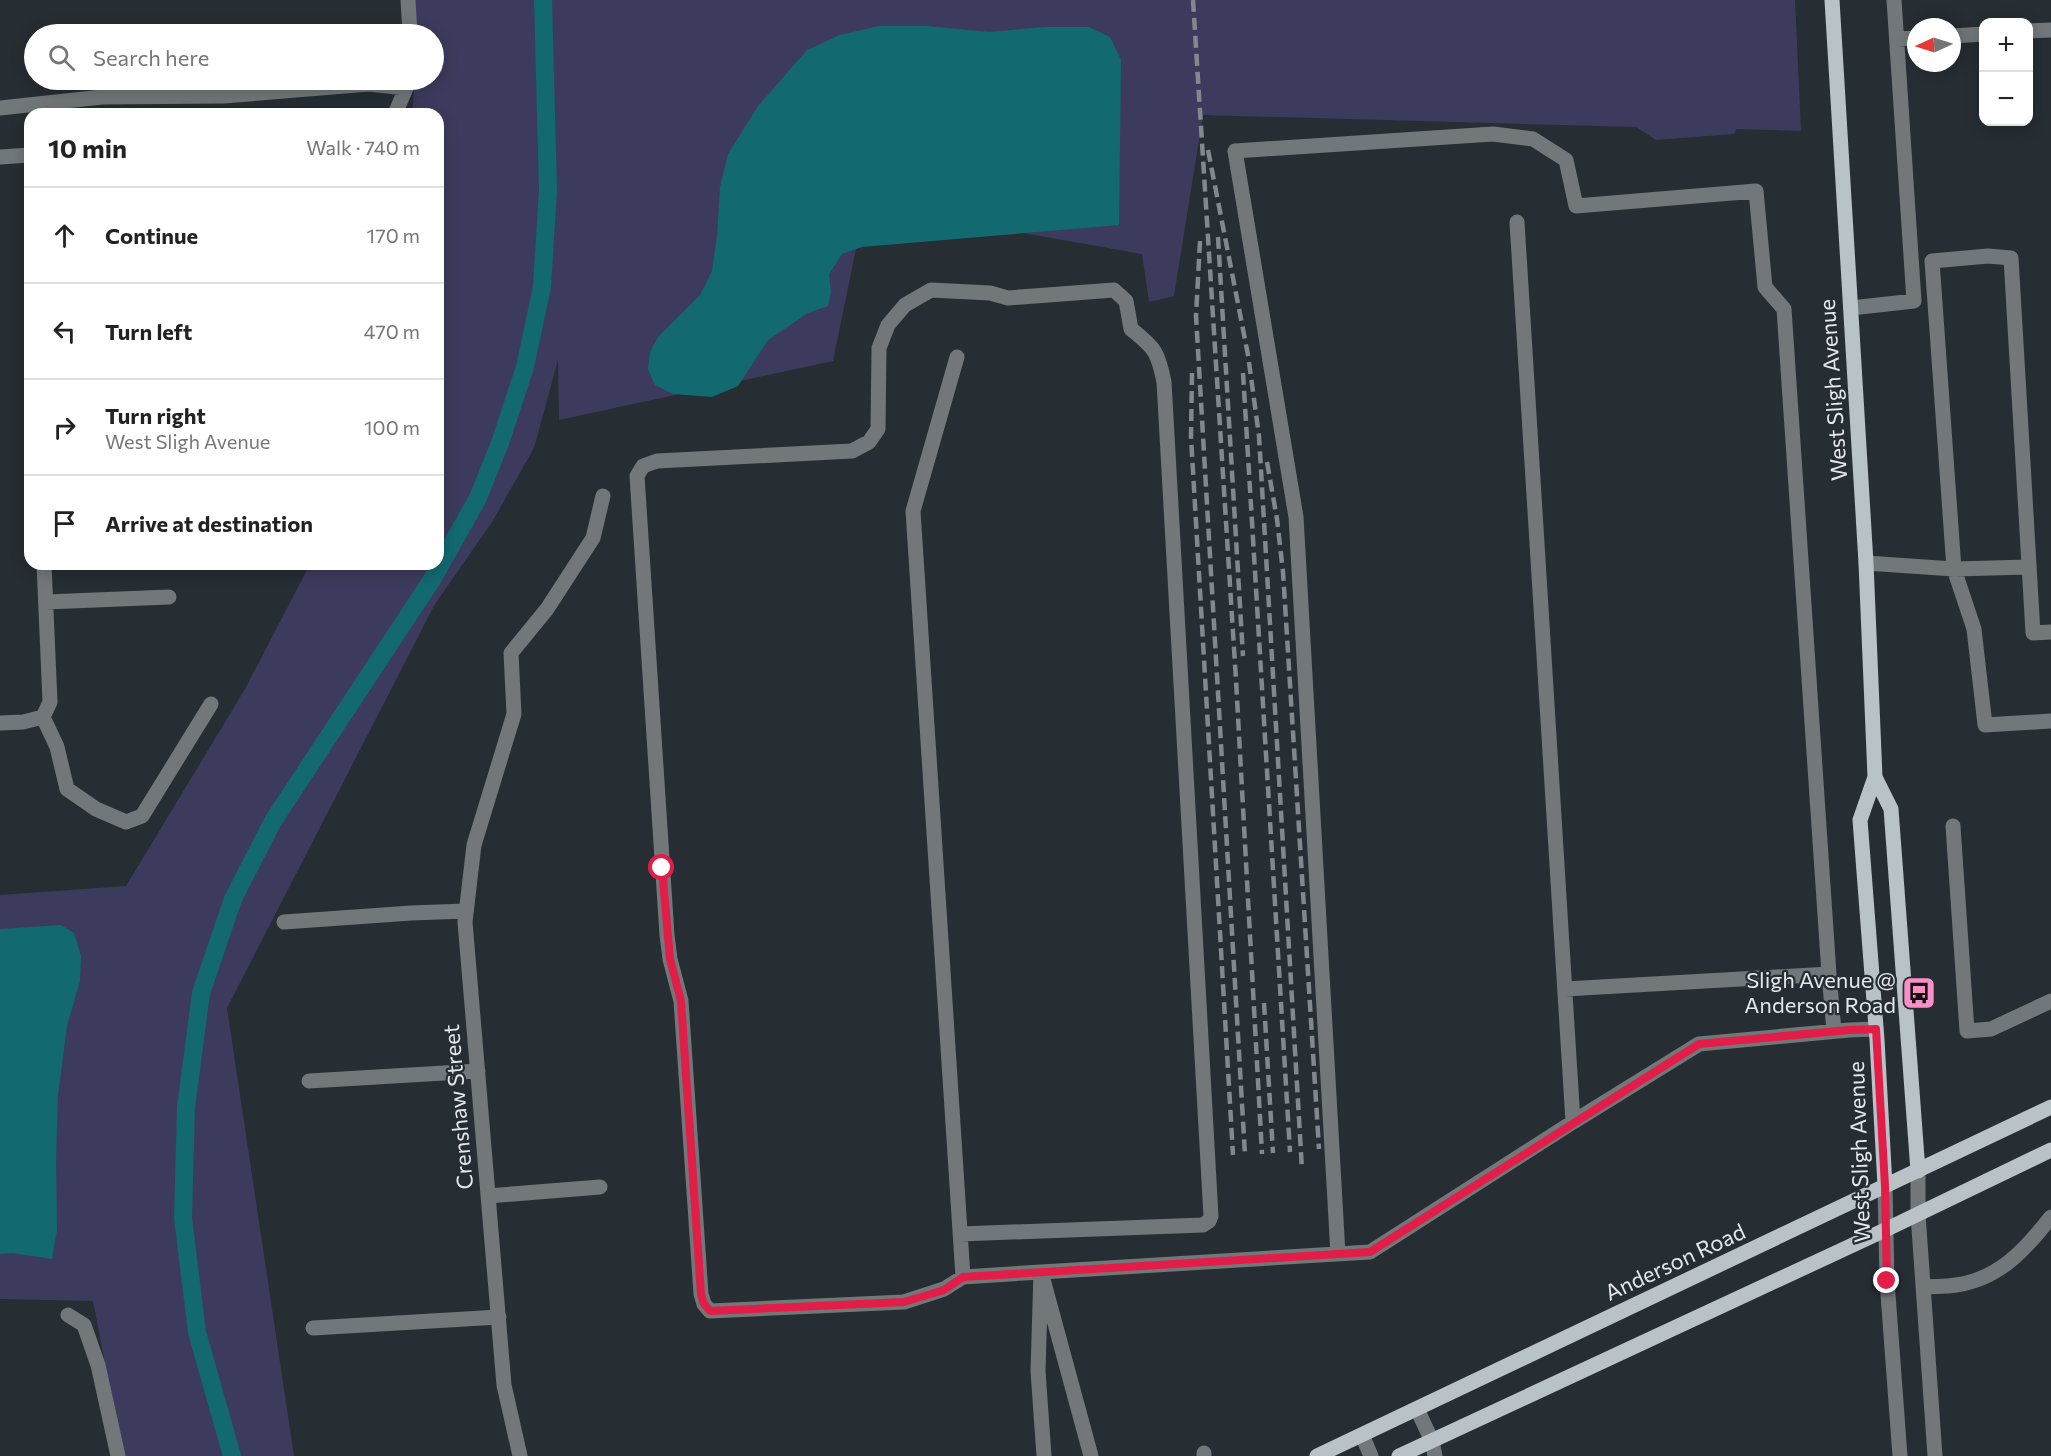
<!DOCTYPE html>
<html lang="en">
<head>
<meta charset="utf-8">
<style>
  body { margin:0; font-family:Commissioner,sans-serif; background:#f2f2f2; color:#222 }
  .controls { position:absolute; right:18px; top:18px; display:grid; overflow:hidden; border-radius:12px; box-shadow:0 3px 15px #0003 }
  .controls button { width:54px; height:54px; display:grid; place-items:center; padding:0; border:0; border-bottom:2px solid #e0e0e0; background:#fff; color:#222; font:30px sans-serif }
  .compass { position:absolute; left:1907px; top:18px; width:54px; height:54px; border-radius:50%; background:#fff; box-shadow:0 3px 15px #0003; rotate:266deg }
  .stop { position:absolute; width:18px; height:18px; margin:-14px; border:4px solid #e11d48; border-radius:50%; background:#fff }
  .stop.end { background:#e11d48; border-color:#fff; box-shadow:0 2px 6px #0008 }
  .list { margin:0; padding:0; list-style:none }
  h2 { display:flex; justify-content:space-between; align-items:center; height:78px; margin:0; padding:0 24px; font-size:26px }
  h2 small { font-size:20px; font-weight:400; color:#767676 }
  .list li { display:grid; grid-template-columns:39px 1fr auto; gap:18px; align-items:center; box-sizing:border-box; height:96px; padding:0 24px; border-top:2px solid #e0e0e0 }
  .list b { display:block; font-size:22px; white-space:nowrap }
  .list p { margin:0; font-size:20px; white-space:nowrap; color:#767676 }
  .list em { font-size:20px; font-style:normal; color:#767676 }
  .icon { flex:none; width:33px; height:33px; fill:none; stroke:currentColor; stroke-width:2; stroke-linecap:round; stroke-linejoin:round }
  .map { position:relative; flex:none; width:2051px; height:1456px; overflow:hidden }
  .search { position:absolute; background:#fff; box-shadow:0 3px 15px #0003; left:24px; top:24px; width:420px; height:66px; display:flex; align-items:center; gap:15px; box-sizing:border-box; padding:0 21px; border-radius:33px; color:#767676; font-size:22px }
  .panel { position:absolute; background:#fff; box-shadow:0 3px 15px #0003; left:24px; top:108px; width:420px; height:462px; border-radius:18px }
  .map>svg:first-child { display:block }
</style>
</head>
<body>
<div class="map">
<svg width="2051" height="1456" viewBox="0 0 2051 1456">
  <rect width="100%" height="100%" fill="#262d33"/>
  <path fill="#3d3b5d" d="M415 0H1795L1801 131 1736 129 1734 134 1656 140 1636 127 1203 115 1174 296 1149 302 1142 254 865 205 833 361 559 420 558 360 534 448 492 522 435 604 227 1008 294 1456H123L93 1301 0 1299V895L126 886 245 689 310 564H438V114H412L415 80H434V34H416Z"/>
  <path fill="#126970" d="M879 26H926L989 32 1045 27H1089L1110 37 1121 60 1119 225 862 247 842 254 829 274 831 292 828 306 808 313 768 340 738 386 712 397 673 394 655 385 648 369 650 352 658 337 700 295 712 271 717 236 720 187 728 154 758 106 807 50 840 35Z
    M61 925 74 933 81 956 80 981 67 1026 58 1095 56 1159 57 1230 52 1259 12 1253 0 1254V929Z"/>
  <g fill="none" stroke-linecap="round" stroke-linejoin="round">
    <path stroke="#126970" stroke-width="18" d="M232 1456 197 1332 183 1218 186 1107 201 993 233 899 273 821 433 578 478 498 500 443 525 367 542 287 548 190 543 0"/>
    <path stroke="#727779" stroke-width="15" d="M408 0 410 34
      M2028 31 2051 30
      M1952 36 1984 34
      M1897 39 1916 38
      M0 108 102 97 224 96 369 84 406 88
      M395 114 409 81
      M0 157 30 155
      M1851 308 1914 301 1894 0
      M957 357 913 511 963 1277 1041 1272 1038 1371 1044 1456
      M1866 563 1954 569 2029 567
      M46 602 169 597
      M2051 632 2033 633 2011 258 1988 256 1932 261 1954 569 1974 629 1985 725 2051 721
      M43 717 57 747 67 789 96 809 126 822 142 816 211 704
      M0 723 23 722 43 717 50 702 44 564
      M1953 826 1967 1031 1991 1029 2051 1001
      M284 922 411 913 466 911
      M1565 989 1829 974 1834 1031
      M309 1081 478 1071
      M1573 1122 1699 1044 1849 1030 1876 1029
      M1918 1171V1214L1935 1456
      M1885 1186 1887 1281 1900 1456
      M488 1196 600 1187
      M960 1234 1203 1225 1209 1221 1211 1216 1164 382C1158 352 1155 348 1131 329L1126 301 1114 290 1008 298 990 293 931 290 905 305 888 325 879 348 878 429 869 442 852 451 657 461 643 466 637 476 667 935 670 959 681 1001 701 1294 704 1304 710 1311 904 1302 944 1289 963 1277
      M1338 1254 1296 517 1235 151 1493 134 1533 139 1566 160 1576 206 1756 191 1765 287 1784 309 1829 974
      M1923 1287C1934 1286 1945 1287 1956 1285 1999 1279 2025 1250 2051 1217
      M68 1315 84 1325 98 1365 118 1456
      M313 1328 499 1317
      M1417 1409 1432 1441 1435 1456
      M1362 1435 1371 1456
      M1204 1453V1456
      M520 1456 504 1385 465 922 474 845 514 714 511 653 547 609 593 538 603 496
      M1091 1456 1041 1272 1370 1252 1573 1122 1517 222"/>
    <path stroke="#b9c2c6" stroke-width="15" d="M1832 0 1866 563 1875 777 1860 820 1877 1040 1885 1186
      M1875 777 1891 809 1918 1171
      M1317 1456 2051 1107
      M1399 1456 1885 1230 2051 1150"/>
    <path stroke="#82888d" stroke-width="4.5" stroke-dasharray="12 6" stroke-linecap="butt" d="M1193 0 1236 680 1262 1154
      M1208 150 1248 355 1259 436 1302 1170
      M1218 237 1243 656
      M1200 241 1196 316 1245 1155
      M1192 373 1191 437 1233 1155
      M1243 373 1290 1152
      M1267 462 1277 519 1283 572 1319 1149
      M1264 1003 1273 1153"/>
  </g>
  <g fill="none" stroke-linecap="round" stroke-linejoin="round">
    <path stroke="#e11d48" stroke-width="8" d="M662 868 670 959 681 1001 701 1294 704 1304 710 1311 904 1302 944 1290 963 1277 1370 1252 1699 1044 1849 1030 1876 1029 1885 1186 1887 1281"/>
  </g>
  <defs>
    <symbol id="bus-square" viewBox="-11 -11 22 22"><rect x="-9" y="-9" width="18" height="18" rx="4" fill="#fa8fc8" stroke="#262d33"/><path d="M-5-6H5V4H4V6H2V4H-2V6H-4V4H-5ZM-3.5-4V0h7V-4ZM-3.5 1.2v1.5H-2V1.2ZM2 1.2v1.5H3.5V1.2Z" fill="#111"/></symbol>
  </defs>
  <g fill-rule="evenodd">
    <use href="#bus-square" x="1900" y="974" width="38" height="38"/>
  </g>
  <g text-anchor="middle" stroke-width="4.5" stroke-linejoin="round" paint-order="stroke">
    <g font-size="22" fill="#e4e8ec" stroke="#262d33">
      <text transform="translate(1833 390) rotate(-94)" y="8">West Sligh Avenue</text>
      <text transform="translate(458 1107) rotate(-95)" y="8">Crenshaw Street</text>
      <text transform="translate(1859 1152) rotate(-92)" y="8">West Sligh Avenue</text>
      <text transform="translate(1675 1262) rotate(-25)" y="8">Anderson Road</text>
    </g>
    <g font-size="22" fill="#e4e8ec" stroke="#262d33" text-anchor="end">
      <text x="1896" y="988">Sligh Avenue @<tspan x="1896" dy="25">Anderson Road</tspan></text>
    </g>
  </g>
</svg>
<div class="controls">
<button>+</button>
<button>−</button>
</div>
<svg class="compass" viewBox="-18 -18 36 36"><path d="M0-13l5 13h-10z" fill="#e53935"/><path d="M0 13l5-13h-10z" fill="#767676"/></svg>
<div class="stop" style="left:662px;top:868px"></div>
<div class="stop end" style="left:1887px;top:1281px"></div>
<div class="search"><svg class="icon" aria-label="search" viewBox="0 0 24 24"><circle cx="10" cy="10" r="6"/><path d="M15 15l6 6"/></svg>Search here</div>
<section class="panel">
<h2>10 min<small>Walk · 740 m</small></h2>
<ul class="list">
<li><svg class="icon" aria-label="ahead" viewBox="0 0 24 24"><path d="M12 20V5M6 11l6-6 6 6"/></svg><div><b>Continue</b></div><em>170 m</em></li>
<li><svg class="icon" aria-label="left" viewBox="0 0 24 24"><path d="M17 20v-9H6M10 6l-5 5 5 5"/></svg><div><b>Turn left</b></div><em>470 m</em></li>
<li><svg class="icon" aria-label="right" viewBox="0 0 24 24"><path d="M7 20v-9h11M14 6l5 5-5 5"/></svg><div><b>Turn right</b><p>West Sligh Avenue</p></div><em>100 m</em></li>
<li><svg class="icon" aria-label="arrive" viewBox="0 0 24 24"><path d="M6 21V4h12l-3 4 3 4H6"/></svg><div><b>Arrive at destination</b></div></li>
</ul>
</section>
</div>
</body>
</html>
